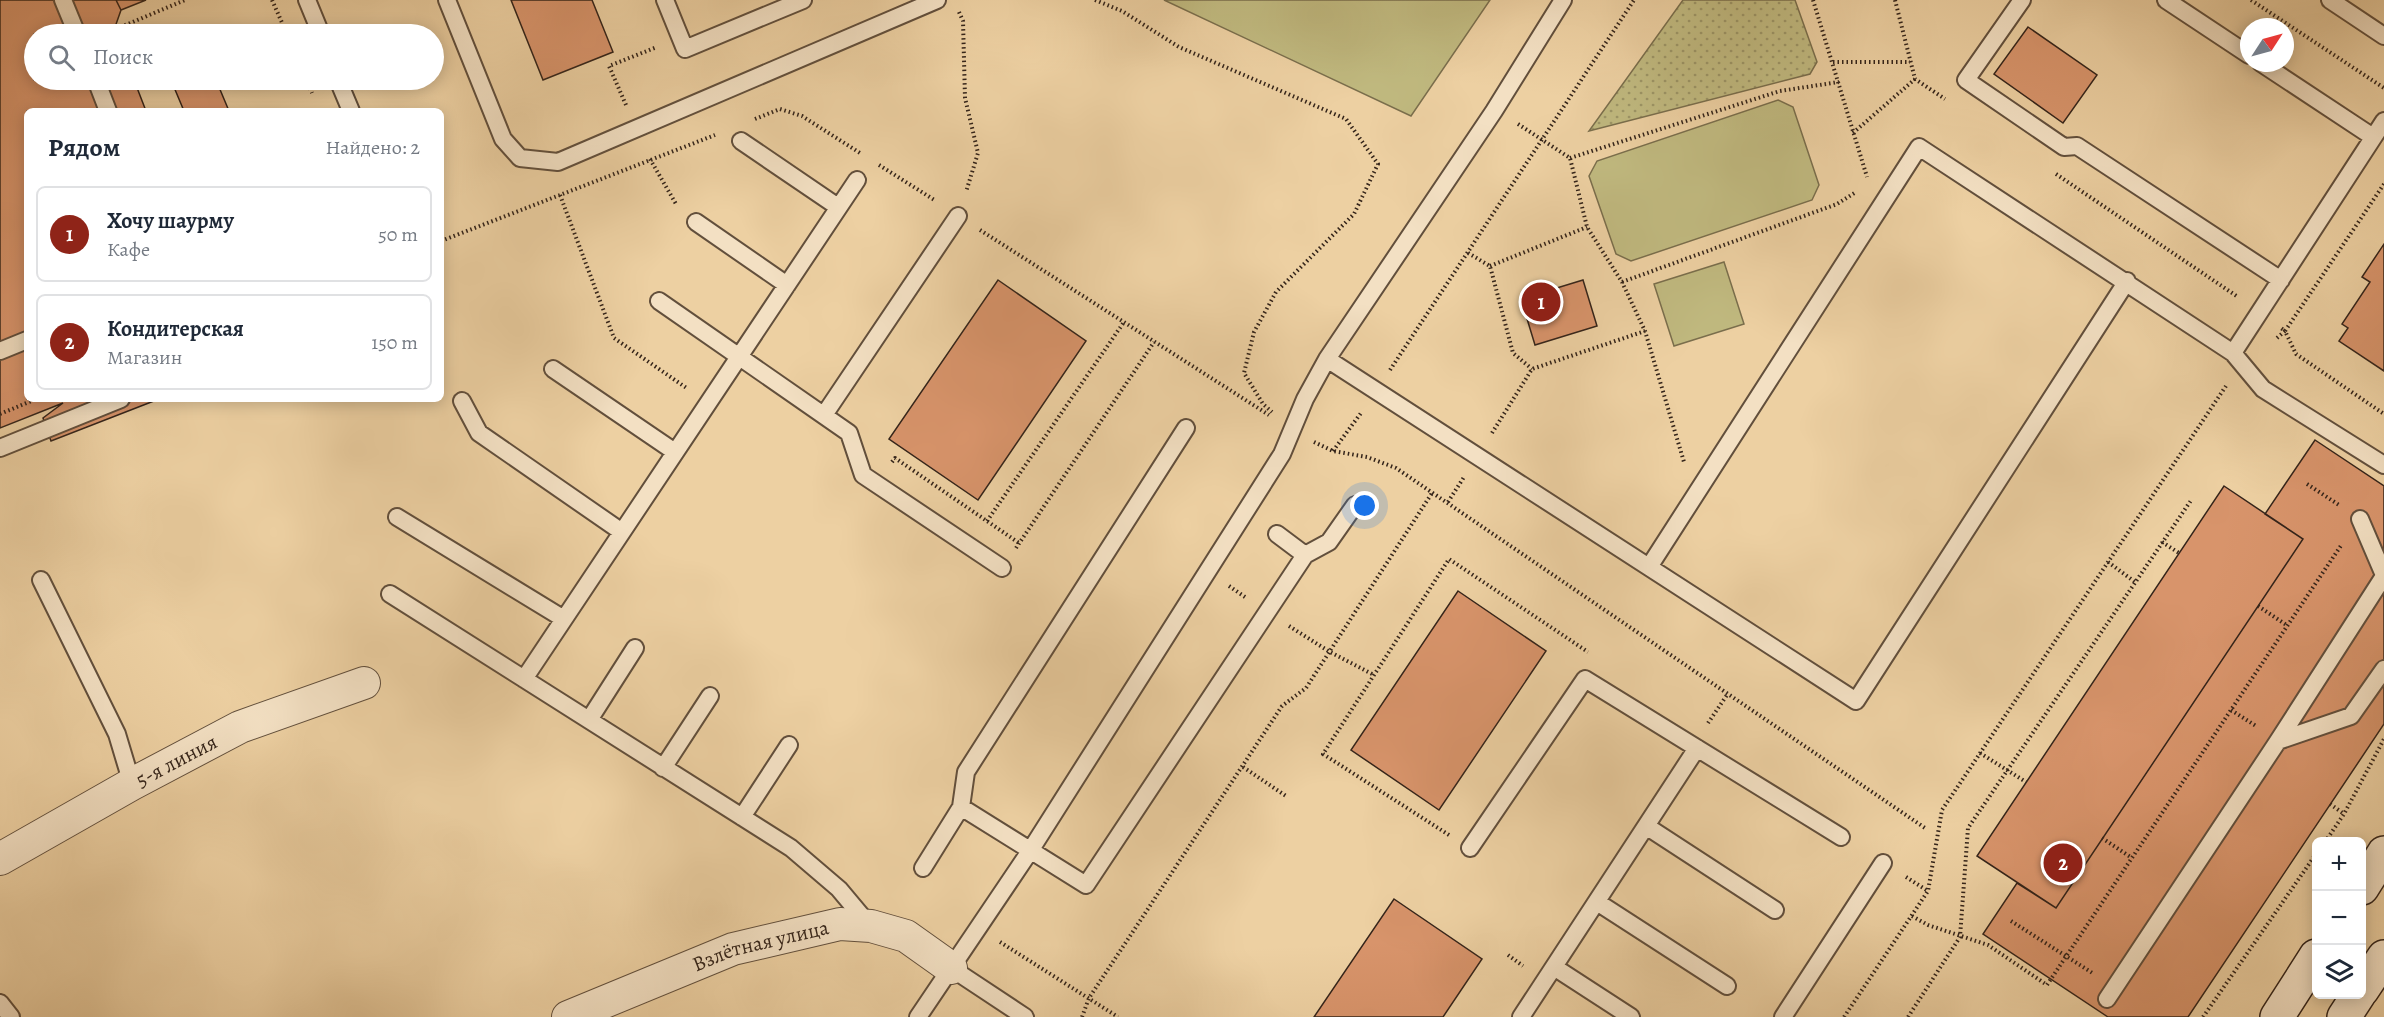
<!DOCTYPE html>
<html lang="ru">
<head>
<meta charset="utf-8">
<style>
  body { margin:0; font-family:Alegreya,serif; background:#f2f2f3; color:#1f2937 }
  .controls { position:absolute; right:18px; bottom:18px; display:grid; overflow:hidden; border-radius:9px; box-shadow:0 3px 15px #0003 }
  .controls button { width:54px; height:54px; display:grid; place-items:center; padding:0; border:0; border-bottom:2px solid #e0e1e3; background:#fff; color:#1f2937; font:30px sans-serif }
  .compass { position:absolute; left:2240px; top:18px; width:54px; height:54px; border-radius:50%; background:#fff; box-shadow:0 3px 15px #0003; rotate:54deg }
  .you { position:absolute; left:1365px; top:506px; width:21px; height:21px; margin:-15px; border:4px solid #fff; border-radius:50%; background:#1a73e8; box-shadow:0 0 0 9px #1a73e833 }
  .badge { display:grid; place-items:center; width:39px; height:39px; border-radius:50%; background:#8f2418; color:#fff; font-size:20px; font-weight:700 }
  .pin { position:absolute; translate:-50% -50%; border:3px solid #fff; box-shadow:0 2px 6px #0006 }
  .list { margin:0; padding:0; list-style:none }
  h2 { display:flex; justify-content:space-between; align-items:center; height:78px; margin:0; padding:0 24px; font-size:26px }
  h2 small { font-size:20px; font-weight:400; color:#747a83 }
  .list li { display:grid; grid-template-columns:39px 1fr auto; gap:18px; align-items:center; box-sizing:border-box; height:96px; margin:0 12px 12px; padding:0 12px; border:2px solid #e0e1e3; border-radius:9px }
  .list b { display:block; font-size:22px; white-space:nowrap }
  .list p { margin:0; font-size:20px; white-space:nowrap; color:#747a83 }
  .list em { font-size:20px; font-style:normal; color:#747a83 }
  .icon { flex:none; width:33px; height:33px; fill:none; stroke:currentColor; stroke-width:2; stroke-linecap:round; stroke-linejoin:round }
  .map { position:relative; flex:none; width:2384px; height:1017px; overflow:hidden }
  .search { position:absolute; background:#fff; box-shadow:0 3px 15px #0003; left:24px; top:24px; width:420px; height:66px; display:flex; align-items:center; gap:15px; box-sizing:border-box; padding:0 21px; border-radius:33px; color:#747a83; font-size:22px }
  .panel { position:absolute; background:#fff; box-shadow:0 3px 15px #0003; left:24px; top:108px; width:420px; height:294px; border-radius:9px }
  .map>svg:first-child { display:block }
</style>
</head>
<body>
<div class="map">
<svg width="2384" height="1017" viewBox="0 0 2384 1017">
  <defs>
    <pattern id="park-dots" width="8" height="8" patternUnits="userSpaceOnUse" patternTransform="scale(1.5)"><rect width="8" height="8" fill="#c0b97f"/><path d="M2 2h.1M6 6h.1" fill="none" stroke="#9d9667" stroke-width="1.8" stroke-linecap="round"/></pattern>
  </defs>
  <rect width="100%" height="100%" fill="#edd0a2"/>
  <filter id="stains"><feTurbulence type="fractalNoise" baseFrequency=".00333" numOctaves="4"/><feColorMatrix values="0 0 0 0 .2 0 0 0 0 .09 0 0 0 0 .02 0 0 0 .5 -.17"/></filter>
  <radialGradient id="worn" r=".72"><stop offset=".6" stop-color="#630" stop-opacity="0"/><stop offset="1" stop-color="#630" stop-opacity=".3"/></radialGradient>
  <path fill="#c0b97f" stroke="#7a6e4c" stroke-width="1.5" d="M1164 0H1490L1411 116Z
    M1778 100 1793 107 1819 185 1812 200 1631 261 1616 254 1589 176 1597 161Z
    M1724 262 1744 324 1674 346 1654 284Z"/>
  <path fill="url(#park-dots)" stroke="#7a6e4c" stroke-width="1.5" d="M1683 0H1795L1817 62 1810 74 1589 131Z"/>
  <path fill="#d8946b" stroke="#34241a" stroke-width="1.5" d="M0 0H116L121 10 114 30 115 34H34V80H134L146 111H27V399H159L51 441 43 418 63 403 0 428Z
    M116 0H146L121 10Z
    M511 0H592L613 52 543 80Z
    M2028 27 2097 75 2063 123 1994 74Z
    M171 80H216L229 111H184Z
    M2384 244V371L2339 341 2348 328 2342 324 2370 282 2362 277Z
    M998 280 1086 341 978 500 889 439Z
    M1583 280 1597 326 1535 345 1521 299Z
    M2315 440 2384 486V724L2188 1017H2108L1983 934 2017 883 2056 908 2303 539 2265 514Z
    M2224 486 2303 539 2056 908 1977 856Z
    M1458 591 1546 651 1439 810 1351 750Z
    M1394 899 1482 959 1443 1017H1314Z"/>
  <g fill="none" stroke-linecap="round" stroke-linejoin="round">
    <defs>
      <path id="service" d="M63 0 77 34
        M307 0 321 34
        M447 0 503 139 520 158 558 162 937 0
        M665 0 685 49 803 0
        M2022 0 1966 80 2064 147 2077 146 2281 280
        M2166 0 2249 55
        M2330 0 2384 36
        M2261 63 2373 137
        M96 80 108 111
        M338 80 351 111
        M741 141 838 207
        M696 222 787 285
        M659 301 849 433 863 475 1002 568
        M0 351 27 340
        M2233 353 2384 121
        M1327 359 1856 701 2127 281
        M553 369 675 452
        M462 401 479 433 622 532
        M824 415 958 216
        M0 448 121 399
        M397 517 564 619
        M2360 519 2384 575
        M1277 534 1305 555
        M1649 567 1919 147 2233 353 2263 389 2384 465
        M41 580 117 734 132 784
        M390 594 791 848 839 889 870 926
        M524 679 857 180
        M589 720 635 648
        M2278 741 2351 716 2384 669
        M663 768 710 696
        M961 807 1086 885 1305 555 1329 542 1355 505
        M742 817 789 745
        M1646 826 1775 910
        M1470 848 1585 679 1841 837
        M923 868 961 807 966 772 1186 428
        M1597 902 1727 986
        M1554 967 1631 1017
        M951 968 1025 1017
        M2107 999 2278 741 2384 576
        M0 1003 11 1017
        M918 1017 1030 851 1282 454 1305 399 1327 359 1494 111 1563 0
        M1521 1017 1697 748
        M1783 1017 1883 863"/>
      <g id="minor">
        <path id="s1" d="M0 859 132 784 240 727 364 683"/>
        <path id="s2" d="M568 1017 733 949 840 924 871 926 906 936 951 968"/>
      </g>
      <path id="secondary" d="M2362 888 2384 853
        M2362 990 2384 957
        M2277 1017 2316 956
        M2344 1017 2359 994"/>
    </defs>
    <use href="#service" stroke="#624f3c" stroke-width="20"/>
    <use href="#minor" stroke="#624f3c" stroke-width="34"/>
    <use href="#secondary" stroke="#34241a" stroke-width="36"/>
    <path stroke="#34241a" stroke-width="4" stroke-dasharray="1.5 3" stroke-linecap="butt" d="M272 0 287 34
      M1095 0 1122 11 1179 47 1346 119 1378 164 1354 214 1276 292 1254 332 1244 373 1263 404 1272 412
      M1813 0 1867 177
      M1895 0 1915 79 1945 99
      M2251 0 2384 88
      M959 12 963 21 965 98 978 153 966 192
      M104 34 185 0
      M1833 62H1910
      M306 80 312 93
      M626 105 609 66 657 47
      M755 119 780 109 802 116 860 153
      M1518 124 1570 158 1587 227 1622 282 1645 331 1684 462
      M1853 133 1915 79
      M1570 158 1780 91 1839 82
      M650 159 676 204
      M879 165 936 201
      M2056 174 2238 297
      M2384 184 2285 331 2296 354 2384 414
      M560 195 614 338 688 389
      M980 230 1269 415
      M441 241 715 135
      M1468 253 1490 266 1513 353 1532 369
      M1490 266 1587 227
      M1622 282 1837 204 1856 192
      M2277 338 2285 331 2281 328
      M1390 370 1634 0
      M0 414 36 399
      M1492 433 1532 369 1645 331
      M1314 442 1333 451 1367 457 1396 468 1925 828
      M1333 451 1361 413
      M892 462 895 458 1019 543
      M2307 484 2339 505
      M1448 502 1464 477
      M987 521 1124 322
      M2162 542 2179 553
      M1016 548 1154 342
      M2108 562 2135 582
      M1229 586 1245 597
      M2258 606 2288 626
      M1289 626 1330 652 1374 675
      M2231 710 2256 726
      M1708 723 1727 695
      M1980 753 2026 782
      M1243 767 1286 796
      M2330 804 2344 814
      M1449 835 1323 754 1449 559 1588 652
      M2102 838 2132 858
      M2325 842 2344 814 2384 739
      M1906 877 1928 891
      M1912 916 1928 925 1988 945 2047 985 2342 544
      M2011 921 2094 974
      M1000 942 1118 1017
      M1508 955 1523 966
      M1082 1017 1089 998 1282 706 1306 688 1432 493
      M1844 1017 1928 891 1942 810 2226 386
      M1908 1017 1960 937 1968 828 2192 499
      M2203 1017 2316 854"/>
    <use href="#service" stroke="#f3e0c3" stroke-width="16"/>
    <use href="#minor" stroke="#f3e0c3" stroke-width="32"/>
    <use href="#secondary" stroke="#f3e0c3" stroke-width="33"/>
  </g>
  <g text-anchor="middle" stroke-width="5" stroke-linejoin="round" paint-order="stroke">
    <g font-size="21" fill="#34241a" stroke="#f3e0c3">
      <text dy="7" stroke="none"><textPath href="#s1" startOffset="202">5-я линия</textPath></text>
      <text dy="7" stroke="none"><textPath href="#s2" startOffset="206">Взлётная улица</textPath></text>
    </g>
  </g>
  <rect width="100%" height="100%" filter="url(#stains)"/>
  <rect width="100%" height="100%" fill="url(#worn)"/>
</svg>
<div class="controls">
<button>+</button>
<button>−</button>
<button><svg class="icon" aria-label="layers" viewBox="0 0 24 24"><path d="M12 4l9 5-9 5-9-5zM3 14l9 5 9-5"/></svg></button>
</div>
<svg class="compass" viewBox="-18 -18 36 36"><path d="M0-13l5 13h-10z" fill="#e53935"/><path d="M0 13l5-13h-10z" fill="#747a83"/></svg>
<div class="you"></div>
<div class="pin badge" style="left:1541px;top:302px">1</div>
<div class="pin badge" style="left:2063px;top:863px">2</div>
<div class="search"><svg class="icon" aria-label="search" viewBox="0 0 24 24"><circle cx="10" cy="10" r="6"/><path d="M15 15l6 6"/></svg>Поиск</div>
<section class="panel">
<h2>Рядом<small>Найдено: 2</small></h2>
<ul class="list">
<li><span class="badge">1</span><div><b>Хочу шаурму</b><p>Кафе</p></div><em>50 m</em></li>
<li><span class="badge">2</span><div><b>Кондитерская</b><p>Магазин</p></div><em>150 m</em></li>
</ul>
</section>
</div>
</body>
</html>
